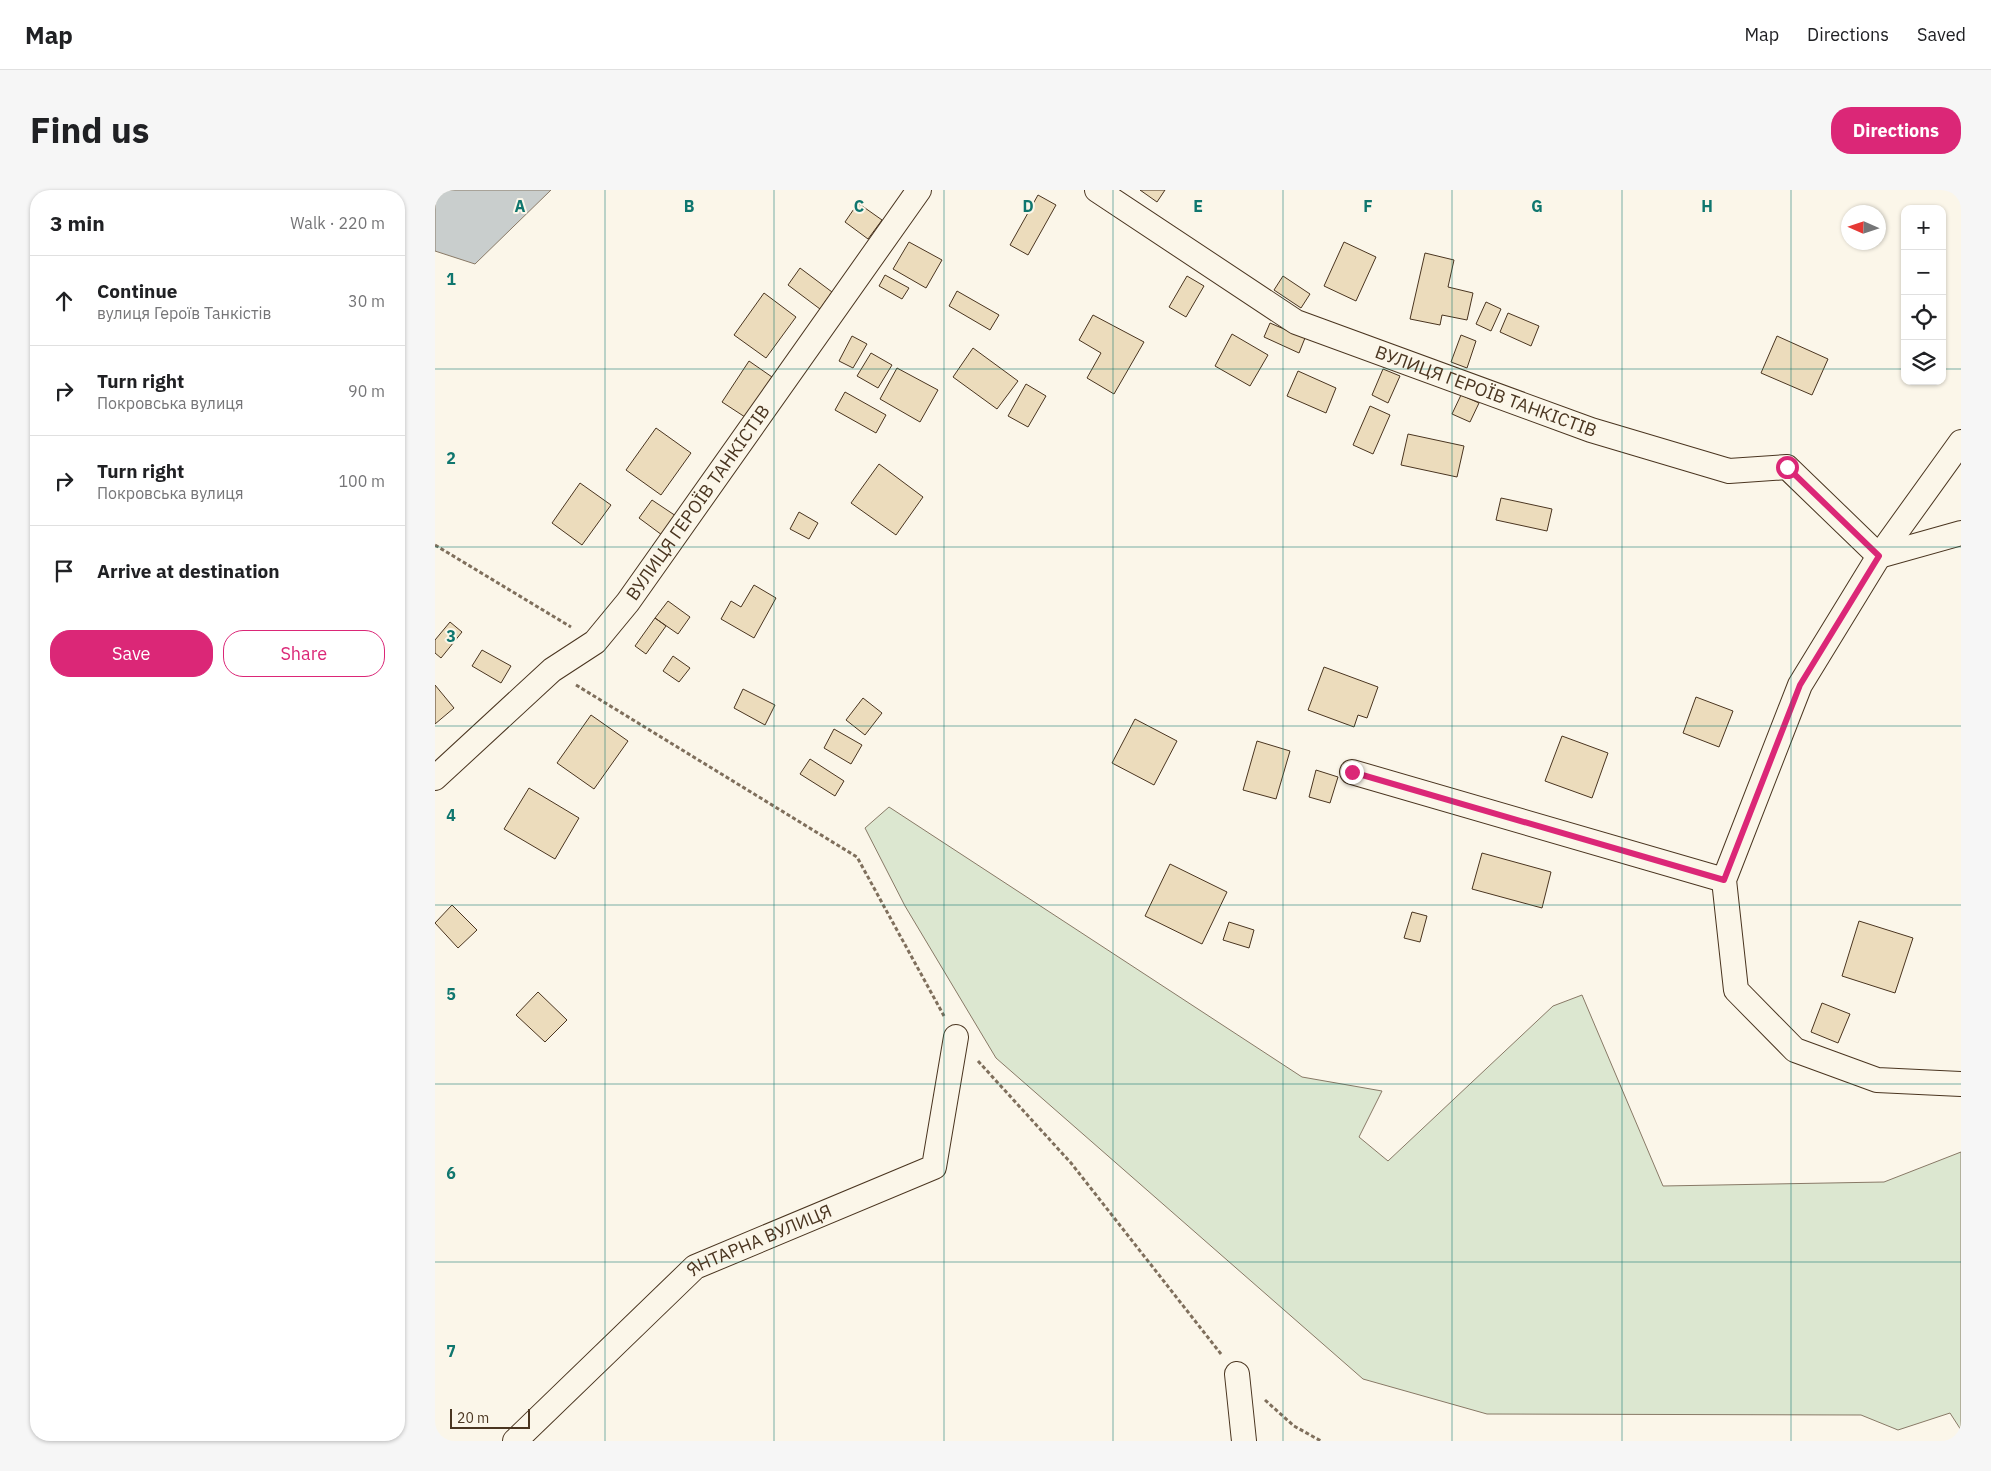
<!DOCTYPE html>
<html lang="en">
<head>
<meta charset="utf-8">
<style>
  body { margin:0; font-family:"IBM Plex Sans",sans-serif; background:#f6f6f6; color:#202124 }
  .controls { position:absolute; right:15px; top:15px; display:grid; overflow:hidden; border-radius:10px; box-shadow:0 1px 4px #0004 }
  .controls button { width:45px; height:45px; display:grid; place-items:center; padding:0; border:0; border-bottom:1px solid #e0e0e0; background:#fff; color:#202124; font:25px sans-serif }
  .compass { position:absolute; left:1406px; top:15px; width:45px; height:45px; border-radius:50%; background:#fff; box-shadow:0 1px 4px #0004; rotate:273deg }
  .scale { position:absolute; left:15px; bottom:12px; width:80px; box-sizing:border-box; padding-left:5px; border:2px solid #4a3520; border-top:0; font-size:14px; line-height:18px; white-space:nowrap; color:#4a3520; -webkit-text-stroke:4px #fbf6e9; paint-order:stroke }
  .stop { position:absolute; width:15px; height:15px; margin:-11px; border:4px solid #db2777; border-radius:50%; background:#fff }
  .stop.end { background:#db2777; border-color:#fff; box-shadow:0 1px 5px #0008 }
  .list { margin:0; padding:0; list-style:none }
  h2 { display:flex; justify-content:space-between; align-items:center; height:65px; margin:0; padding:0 20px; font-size:21px }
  h2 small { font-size:16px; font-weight:400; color:#757577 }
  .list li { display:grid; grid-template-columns:32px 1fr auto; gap:15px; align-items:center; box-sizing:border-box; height:90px; padding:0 20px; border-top:1px solid #e0e0e0 }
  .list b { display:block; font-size:19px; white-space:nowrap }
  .list p { margin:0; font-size:16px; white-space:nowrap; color:#757577 }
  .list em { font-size:16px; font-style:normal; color:#757577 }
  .actions { display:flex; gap:10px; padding:15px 20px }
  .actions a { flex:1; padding:11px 0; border:1px solid #db2777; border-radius:20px; text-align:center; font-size:18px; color:#db2777 }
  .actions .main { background:#db2777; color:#fff }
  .icon { flex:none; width:28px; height:28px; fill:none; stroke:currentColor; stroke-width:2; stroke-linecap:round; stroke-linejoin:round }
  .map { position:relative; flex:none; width:1526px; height:1251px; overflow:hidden; border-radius:20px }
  header { display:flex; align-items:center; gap:30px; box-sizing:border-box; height:70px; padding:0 25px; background:#fff; border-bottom:1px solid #e0e0e0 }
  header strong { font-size:24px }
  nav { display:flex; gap:28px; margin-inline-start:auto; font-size:18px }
  .intro { display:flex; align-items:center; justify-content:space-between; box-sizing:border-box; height:120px; padding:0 30px }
  h1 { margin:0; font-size:35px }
  .button { padding:12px 22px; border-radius:20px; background:#db2777; color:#fff; font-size:18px; font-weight:700 }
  main { display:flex; gap:30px; padding:0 30px }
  aside { flex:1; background:#fff; border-radius:20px; box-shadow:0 1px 4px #0004 }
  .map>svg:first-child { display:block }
</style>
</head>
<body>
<header>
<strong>Map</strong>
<nav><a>Map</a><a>Directions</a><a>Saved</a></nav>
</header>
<div class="intro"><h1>Find us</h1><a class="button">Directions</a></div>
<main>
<aside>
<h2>3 min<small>Walk · 220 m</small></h2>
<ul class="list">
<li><svg class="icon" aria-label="ahead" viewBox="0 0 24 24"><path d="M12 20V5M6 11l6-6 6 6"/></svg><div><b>Continue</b><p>вулиця Героїв Танкістів</p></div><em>30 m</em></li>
<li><svg class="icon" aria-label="right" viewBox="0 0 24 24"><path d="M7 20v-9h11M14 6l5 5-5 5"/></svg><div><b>Turn right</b><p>Покровська вулиця</p></div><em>90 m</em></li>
<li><svg class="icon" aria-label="right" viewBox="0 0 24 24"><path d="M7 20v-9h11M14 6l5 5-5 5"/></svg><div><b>Turn right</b><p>Покровська вулиця</p></div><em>100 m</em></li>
<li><svg class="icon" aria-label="arrive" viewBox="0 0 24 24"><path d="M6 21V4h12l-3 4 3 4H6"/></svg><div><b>Arrive at destination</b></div></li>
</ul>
<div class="actions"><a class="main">Save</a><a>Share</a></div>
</aside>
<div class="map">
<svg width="1526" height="1251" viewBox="0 0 1526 1251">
  <rect width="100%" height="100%" fill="#fbf6e9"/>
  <path fill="#dce7d0" stroke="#887966" d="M454 617 867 887 947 901 924 947 953 971 1118 816 1147 805 1228 996 1449 992 1526 962V1240L1515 1223 1463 1240 1426 1225 1052 1224 928 1189 561 868 470 716 430 638Z"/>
  <path fill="#c9cecd" stroke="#887966" d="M0 0H116L40 74 0 61Z"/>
  <path fill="#ecdcbc" stroke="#4a3520" d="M705 0H730L722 12Z
    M603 5 621 15 593 65 575 55Z
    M423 13 447 30 433 49 410 32Z
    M474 52 507 70 491 98 458 79Z
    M909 52 941 67 921 111 889 96Z
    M990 63 1019 70 1013 97 1038 103 1032 130 1007 125 1005 135 975 129Z
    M365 78 397 102 385 119 353 95Z
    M450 85 474 98 467 109 444 96Z
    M752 86 769 96 751 127 734 117Z
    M848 86 875 104 866 118 839 100Z
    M522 101 564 125 555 140 514 116Z
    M329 103 361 127 331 168 299 145Z
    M1051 112 1066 119 1056 141 1041 134Z
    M1073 123 1104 136 1096 156 1065 142Z
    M658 125 709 152 679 204 652 188 666 163 644 150Z
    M835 133 870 148 864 163 829 147Z
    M797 144 833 165 815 196 780 176Z
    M1026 145 1041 151 1032 178 1016 172Z
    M417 146 432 154 418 178 404 171Z
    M1342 146 1393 169 1377 205 1326 183Z
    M538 158 583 191 562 219 518 187Z
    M436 163 457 175 443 198 422 186Z
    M314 171 337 187 310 227 287 212Z
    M462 178 503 200 485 232 445 209Z
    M948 179 965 186 953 213 937 205Z
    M863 181 901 198 891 223 852 206Z
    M591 194 611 206 593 237 573 226Z
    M410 202 451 225 441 243 400 220Z
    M1026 205 1044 213 1035 232 1017 224Z
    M935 216 955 225 938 264 918 255Z
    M221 238 256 263 226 305 191 280Z
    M973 244 1029 256 1022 287 966 275Z
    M444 274 488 307 461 345 416 313Z
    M145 293 176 315 147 355 117 333Z
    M1066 308 1117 319 1112 341 1061 330Z
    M217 310 241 326 227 345 204 328Z
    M364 322 383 333 374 349 355 339Z
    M319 395 341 408 319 448 286 429 296 411 306 417Z
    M233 411 255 427 243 444 220 428Z
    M220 428 231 436 211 464 200 456Z
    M15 432 27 442 6 468 0 463V450Z
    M47 460 76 476 66 493 37 476Z
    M238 466 255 478 244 492 228 481Z
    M889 477 943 497 932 528 923 525 919 537 873 520Z
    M0 495 19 518 0 534Z
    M308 499 340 515 330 535 299 518Z
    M1261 507 1298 521 1284 557 1248 543Z
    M428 508 447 523 430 545 411 530Z
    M156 525 193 551 159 599 122 573Z
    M700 529 742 551 719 595 677 573Z
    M399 539 427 555 416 574 389 558Z
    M1127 546 1173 563 1157 608 1110 591Z
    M822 551 855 561 841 609 808 600Z
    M375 569 409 591 400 606 365 584Z
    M881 580 903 587 895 613 874 607Z
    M94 598 144 628 120 669 69 639Z
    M1047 663 1116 682 1107 718 1037 699Z
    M735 674 792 702 767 754 710 726Z
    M17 715 42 740 23 758 0 733Z
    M977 722 992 726 985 752 969 748Z
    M1424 731 1478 748 1460 803 1407 786Z
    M794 732 819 740 814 758 788 750Z
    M103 802 132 830 110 852 81 825Z
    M1387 813 1415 824 1403 853 1376 842Z"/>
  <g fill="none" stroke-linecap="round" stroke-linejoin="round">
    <defs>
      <g id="street">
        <path id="s1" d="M662 0 861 132 1156 240 1294 281 1352 277 1444 366 1526 343"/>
        <path d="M1526 252 1444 366 1365 495 1289 690 1301 800 1360 860 1442 890 1526 894"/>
        <path d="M917 582 1289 690"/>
        <path id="s2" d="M0 588 117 480 160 452 193 412 484 0"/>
        <path d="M802 1184 809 1251"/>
        <path id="s3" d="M80 1251 260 1077 499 977 521 847"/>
      </g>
    </defs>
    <use href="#street" stroke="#4a3520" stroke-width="26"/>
    <path stroke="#7f6f5c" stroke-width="3" stroke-dasharray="4 2.5" stroke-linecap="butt" d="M0 355 136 437
      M141 495 422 667 509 826
      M543 871 636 973 786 1164
      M830 1210 859 1236 886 1251"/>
    <use href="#street" stroke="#fbf6e9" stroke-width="24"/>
  </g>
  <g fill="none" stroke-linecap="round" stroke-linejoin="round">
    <path stroke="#db2777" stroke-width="6" d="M917 582 1289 690 1365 495 1444 366 1352 277"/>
  </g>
  <path fill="none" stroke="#0f766e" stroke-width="1" stroke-opacity="0.55" d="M170 0V1251M339 0V1251M509 0V1251M678 0V1251M848 0V1251M1017 0V1251M1187 0V1251M1356 0V1251M0 179H1470M1507 179H1526M0 357H1526M0 536H1526M0 715H1526M0 894H1526M0 1072H1526"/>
  <g text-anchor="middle" stroke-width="4" stroke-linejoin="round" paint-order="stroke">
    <g font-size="18" fill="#4a3520" stroke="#fbf6e9">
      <text dy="6" stroke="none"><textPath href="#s1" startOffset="441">ВУЛИЦЯ ГЕРОЇВ ТАНКІСТІВ</textPath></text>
      <text dy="6" stroke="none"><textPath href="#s2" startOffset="384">ВУЛИЦЯ ГЕРОЇВ ТАНКІСТІВ</textPath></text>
      <text dy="6" stroke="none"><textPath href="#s3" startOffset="320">ЯНТАРНА ВУЛИЦЯ</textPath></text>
    </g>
  </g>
  <g font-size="16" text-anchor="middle" font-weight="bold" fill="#0f766e" stroke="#fbf6e9" stroke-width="4" stroke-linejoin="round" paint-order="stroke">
    <text x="85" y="22">A</text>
    <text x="254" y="22">B</text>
    <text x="424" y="22">C</text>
    <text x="593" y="22">D</text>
    <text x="763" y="22">E</text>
    <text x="933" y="22">F</text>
    <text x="1102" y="22">G</text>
    <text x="1272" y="22">H</text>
    <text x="16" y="95">1</text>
    <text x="16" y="274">2</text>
    <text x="16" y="452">3</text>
    <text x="16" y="631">4</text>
    <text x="16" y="810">5</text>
    <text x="16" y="989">6</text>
    <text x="16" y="1167">7</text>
  </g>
</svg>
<div class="controls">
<button>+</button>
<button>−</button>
<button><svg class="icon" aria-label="locate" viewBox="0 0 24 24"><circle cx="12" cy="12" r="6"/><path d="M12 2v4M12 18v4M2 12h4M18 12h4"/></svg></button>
<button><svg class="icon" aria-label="layers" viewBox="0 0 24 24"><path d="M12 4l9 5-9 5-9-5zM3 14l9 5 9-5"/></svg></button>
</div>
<svg class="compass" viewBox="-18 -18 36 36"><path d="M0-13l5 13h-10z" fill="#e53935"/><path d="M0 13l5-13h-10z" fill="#757577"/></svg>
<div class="scale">20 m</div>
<div class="stop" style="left:1352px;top:277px"></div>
<div class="stop end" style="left:917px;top:582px"></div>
</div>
</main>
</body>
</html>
